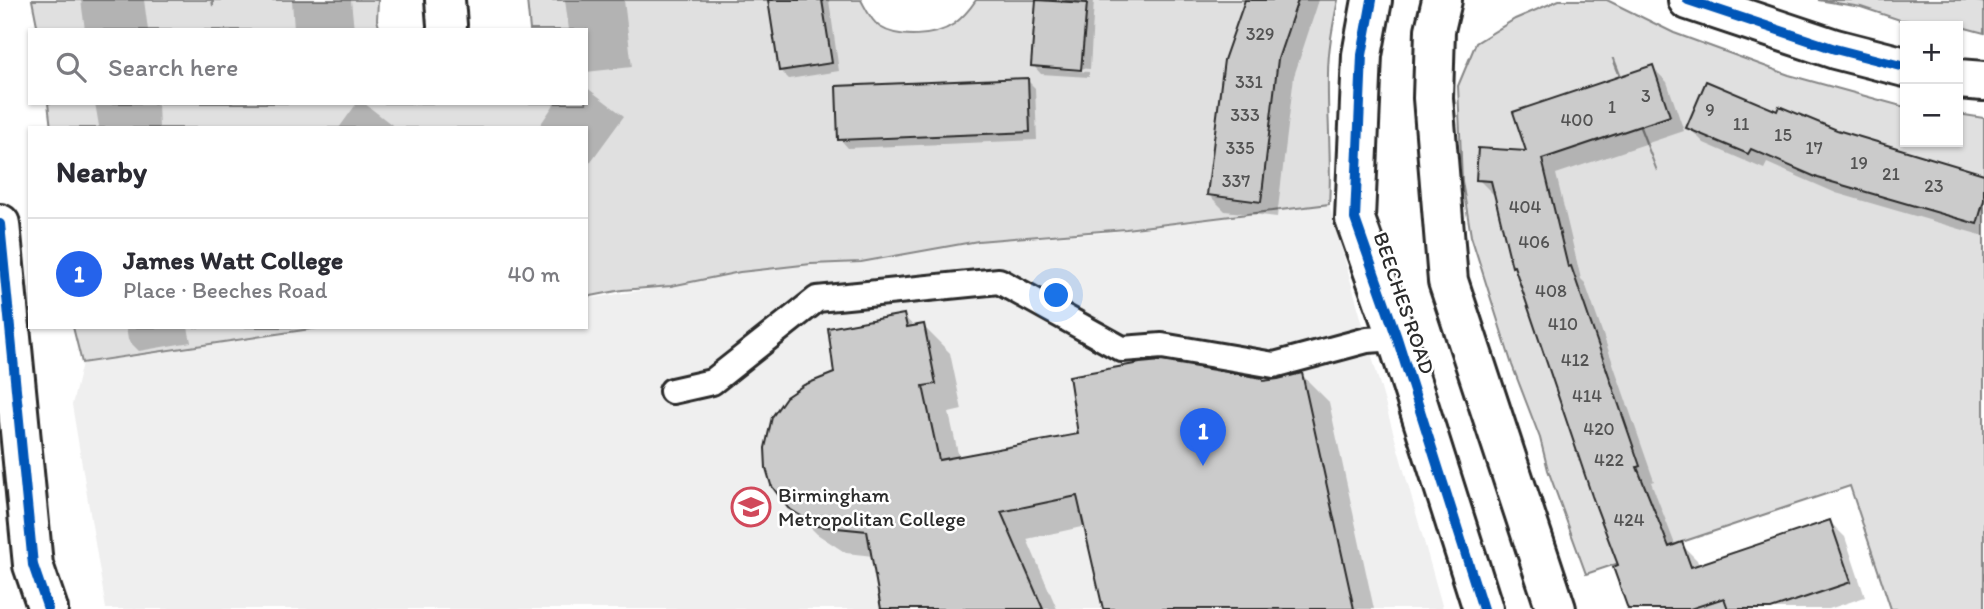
<!DOCTYPE html>
<html lang="en">
<head>
<meta charset="utf-8">
<style>
  body { margin:0; font-family:Itim,sans-serif; background:#f7f7f7; color:#2b2b33 }
  .controls { position:absolute; right:21px; top:21px; display:grid; overflow:hidden; border-radius:0px; box-shadow:0 2px 5px #0004 }
  .controls button { width:63px; height:63px; display:grid; place-items:center; padding:0; border:0; border-bottom:2px solid #e1e1e2; background:#fff; color:#2b2b33; font:35px sans-serif }
  .you { position:absolute; left:1057px; top:296px; width:24px; height:24px; margin:-18px; border:5px solid #fff; border-radius:50%; background:#1a73e8; box-shadow:0 0 0 10px #1a73e833 }
  .badge { display:grid; place-items:center; width:46px; height:46px; border-radius:50%; background:#2563eb; color:#fff; font-size:23px; font-weight:700 }
  .pin { position:absolute; translate:-50% -58px; filter:drop-shadow(0 2px 4px #0008) }
  .pin::after { content:''; position:absolute; top:37px; width:24px; height:21px; background:inherit; clip-path:polygon(0 0,100% 0,50% 100%) }
  .list { margin:0; padding:0; list-style:none }
  h2 { display:flex; justify-content:space-between; align-items:center; height:91px; margin:0; padding:0 28px; font-size:30px }
  h2 small { font-size:23px; font-weight:400; color:#7c7c81 }
  .list li { display:grid; grid-template-columns:46px 1fr auto; gap:21px; align-items:center; box-sizing:border-box; height:112px; padding:0 28px; border-top:2px solid #e1e1e2 }
  .list b { display:block; font-size:26px; white-space:nowrap }
  .list p { margin:0; font-size:23px; white-space:nowrap; color:#7c7c81 }
  .list em { font-size:23px; font-style:normal; color:#7c7c81 }
  .icon { flex:none; width:38px; height:38px; fill:none; stroke:currentColor; stroke-width:2; stroke-linecap:round; stroke-linejoin:round }
  .map { position:relative; flex:none; width:1984px; height:609px; overflow:hidden }
  .search { position:absolute; background:#fff; box-shadow:0 2px 5px #0004; left:28px; top:28px; width:560px; height:77px; display:flex; align-items:center; gap:18px; box-sizing:border-box; padding:0 24px; border-radius:0px; color:#7c7c81; font-size:26px }
  .panel { position:absolute; background:#fff; box-shadow:0 2px 5px #0004; left:28px; top:126px; width:560px; height:203px; border-radius:0px }
  .map>svg:first-child { display:block }
</style>
</head>
<body>
<div class="map">
<svg width="1984" height="609" viewBox="0 0 1984 609">
  <rect width="100%" height="100%" fill="#fff"/>
  <filter id="ink" filterUnits="userSpaceOnUse"><feTurbulence type="fractalNoise" baseFrequency=".0143" numOctaves="2"/><feDisplacementMap in="SourceGraphic" scale="14" xChannelSelector="R" yChannelSelector="G"/><feConvolveMatrix kernelMatrix="1 2 1 2 8 2 1 2 1" color-interpolation-filters="sRGB"/></filter>
  <g filter="url(#ink)">
    <path fill="#efefef" d="M1329 204 1443 609H106L72 405 82 363 324 327H586V299L671 286 740 272 811 264 861 262 978 241 1104 233Z"/>
    <path fill="#e0e0e0" stroke="#868686" stroke-width="2" fill-rule="evenodd" d="M32 0H212L213 6V0H378L377 20 380 30H38Z
      M527 0H861C866 9 871 21 880 27 899 39 935 37 954 24 962 18 970 9 976 0H1338C1333 25 1328 49 1328 75 1327 118 1332 161 1329 204L1126 229 978 241 861 262 811 264 740 272 671 286 622 290 586 297V128H51L48 103H586V30H530Z
      M1559 0H1607L1674 33 1789 75 1905 107V142H1958V114L1984 118V609H1891L1850 486 1586 574 1548 470 1540 438 1512 365 1471 236 1462 181 1458 86 1476 43 1515 19ZM1613 59H1614L1657 171Z
      M1818 0H1984V33L1958 26 1900 20 1861 7Z
      M73 327H324L82 363Z"/>
    <path fill="#0003" d="M81 0H144L148 30H85Z
      M292 0H351L354 30H294Z
      M565 0H624L632 67 586 72V30H569Z
      M770 0H829L839 71 789 79 780 70Z
      M1038 0H1094L1090 69 1039 65V68L1089 72V77L1041 74 1033 65Z
      M1246 0H1319L1294 76 1277 217 1225 211 1209 195Z
      M1967 0H1984V4Z
      M1652 67 1667 82 1684 131 1556 174 1581 279 1585 283 1654 481 1651 482 1676 547 1682 545 1697 560 1699 566 1830 522 1845 537 1865 597 1829 609H1630L1621 566 1517 269 1514 266 1496 194H1493L1478 179 1529 153Z
      M1027 80 1035 88 1037 140 848 148 840 139Z
      M586 87 624 116 586 168V128H538L555 103H586Z
      M95 103H158L159 128H97L99 126Z
      M357 103H364L396 128H339Z
      M1777 113 1984 175V236L1836 193 1767 163 1764 169 1704 143 1688 127Z
      M904 316 915 328 923 326 950 353 962 410 949 413 959 458 1080 435 1264 382 1302 375 1329 402 1374 609H1105L1086 526 1027 539 1057 609H883L873 556 846 553 817 534 789 506 835 375Z
      M126 327H188L191 342 139 351 128 340Z"/>
    <path fill="#cbcbcb" stroke="#2b2b2b" stroke-width="2" d="M768 0H822L832 63 779 71Z
      M1036 0 1087 3 1081 70 1031 66Z
      M1245 0H1298L1278 59 1261 202 1207 195 1224 60Z
      M1653 65 1670 116 1542 159 1568 267 1571 266 1640 466 1637 467 1669 547 1682 542 1691 567 1830 520 1851 582 1771 609H1728L1724 598 1690 609H1628L1613 567 1618 565 1592 496 1514 266 1512 267 1491 181 1476 180 1478 148 1526 151 1513 112Z
      M1028 78 1030 132 838 140 836 86Z
      M1706 81 1777 111 1779 106 1837 130 1984 174V200L1977 224 1818 178 1751 149 1748 154 1686 128Z
      M904 314 907 327 924 324 936 384 923 386 939 460 1078 434 1069 376 1140 363 1161 361 1262 378 1263 381 1278 379 1302 373 1354 609H1103L1077 496 1001 512 1043 609H881L867 531 817 526 788 508 771 485 766 468 765 448 772 417 786 397 804 385 834 373 828 328Z"/>
    <g fill="none" stroke-linecap="round" stroke-linejoin="round">
      <defs>
        <path id="lane" d="M672 391 712 382 817 299 999 281 1122 349 1162 346 1274 365 1367 340 1397 338"/>
        <path id="street" d="M445 0 447 25
          M1372 0 1362 55 1355 219 1397 338 1483 609
          M1442 0 1435 30 1433 98 1448 281 1556 609
          M1688 0 1835 49 1905 67
          M1958 79 1984 81"/>
        <path id="secondary" d="M0 224 33 565 48 609"/>
      </defs>
      <use href="#lane" stroke="#2b2b2b" stroke-width="30"/>
      <use href="#street" stroke="#2b2b2b" stroke-width="44"/>
      <use href="#secondary" stroke="#2b2b2b" stroke-width="44"/>
      <use href="#lane" stroke="#fff" stroke-width="24"/>
      <use href="#street" stroke="#fff" stroke-width="38"/>
      <use href="#secondary" stroke="#fff" stroke-width="38"/>
      <defs>
        <path id="cycleway" d="M1372 0 1362 55 1355 219 1397 338 1483 609
          M1688 0 1835 49 1905 67
          M0 224 33 565 48 609"/>
      </defs>
      <use href="#cycleway" stroke="#fff" stroke-width="15"/>
      <use href="#cycleway" stroke="#0057b8" stroke-width="10"/>
    </g>
  </g>
  <defs>
    <symbol id="university-ring" viewBox="-11 -11 22 22"><circle r="9.5" fill="#fff" stroke="#d1495b" stroke-width="1.5"/><path d="M0-5L7-2L0 1L-7-2ZM-4 1L0 2.5L4 1V4Q0 6-4 4Z" fill="#d1495b"/></symbol>
  </defs>
  <g fill-rule="evenodd">
    <use href="#university-ring" x="729" y="485" width="44" height="44"/>
  </g>
  <g text-anchor="middle" stroke-width="5" stroke-linejoin="round" paint-order="stroke">
    <g font-size="18" fill="#535353">
      <text x="1260" y="40">329</text>
      <text x="1249" y="88">331</text>
      <text x="1646" y="102">3</text>
      <text x="1612" y="113">1</text>
      <text x="1710" y="116">9</text>
      <text x="1245" y="121">333</text>
      <text x="1577" y="126">400</text>
      <text x="1741" y="130">11</text>
      <text x="1783" y="141">15</text>
      <text x="1240" y="154">335</text>
      <text x="1814" y="154">17</text>
      <text x="1859" y="169">19</text>
      <text x="1891" y="180">21</text>
      <text x="1236" y="187">337</text>
      <text x="1934" y="192">23</text>
      <text x="1525" y="213">404</text>
      <text x="1534" y="248">406</text>
      <text x="1551" y="297">408</text>
      <text x="1563" y="330">410</text>
      <text x="1575" y="366">412</text>
      <text x="1587" y="402">414</text>
      <text x="1599" y="435">420</text>
      <text x="1609" y="466">422</text>
      <text x="1629" y="526">424</text>
    </g>
    <g font-size="21" fill="#2b2b2b" stroke="#fff">
      <text transform="translate(1404 303) rotate(71)" y="7">BEECHES ROAD</text>
    </g>
    <g font-size="21" fill="#2b2b2b" stroke="#fff" text-anchor="start">
      <text x="778" y="502">Birmingham<tspan x="778" dy="24">Metropolitan College</tspan></text>
    </g>
  </g>
</svg>
<div class="controls">
<button>+</button>
<button>−</button>
</div>
<div class="you"></div>
<div class="pin badge" style="left:1203px;top:466px">1</div>
<div class="search"><svg class="icon" aria-label="search" viewBox="0 0 24 24"><circle cx="10" cy="10" r="6"/><path d="M15 15l6 6"/></svg>Search here</div>
<section class="panel">
<h2>Nearby<small></small></h2>
<ul class="list">
<li><span class="badge">1</span><div><b>James Watt College</b><p>Place · Beeches Road</p></div><em>40 m</em></li>
</ul>
</section>
</div>
</body>
</html>
